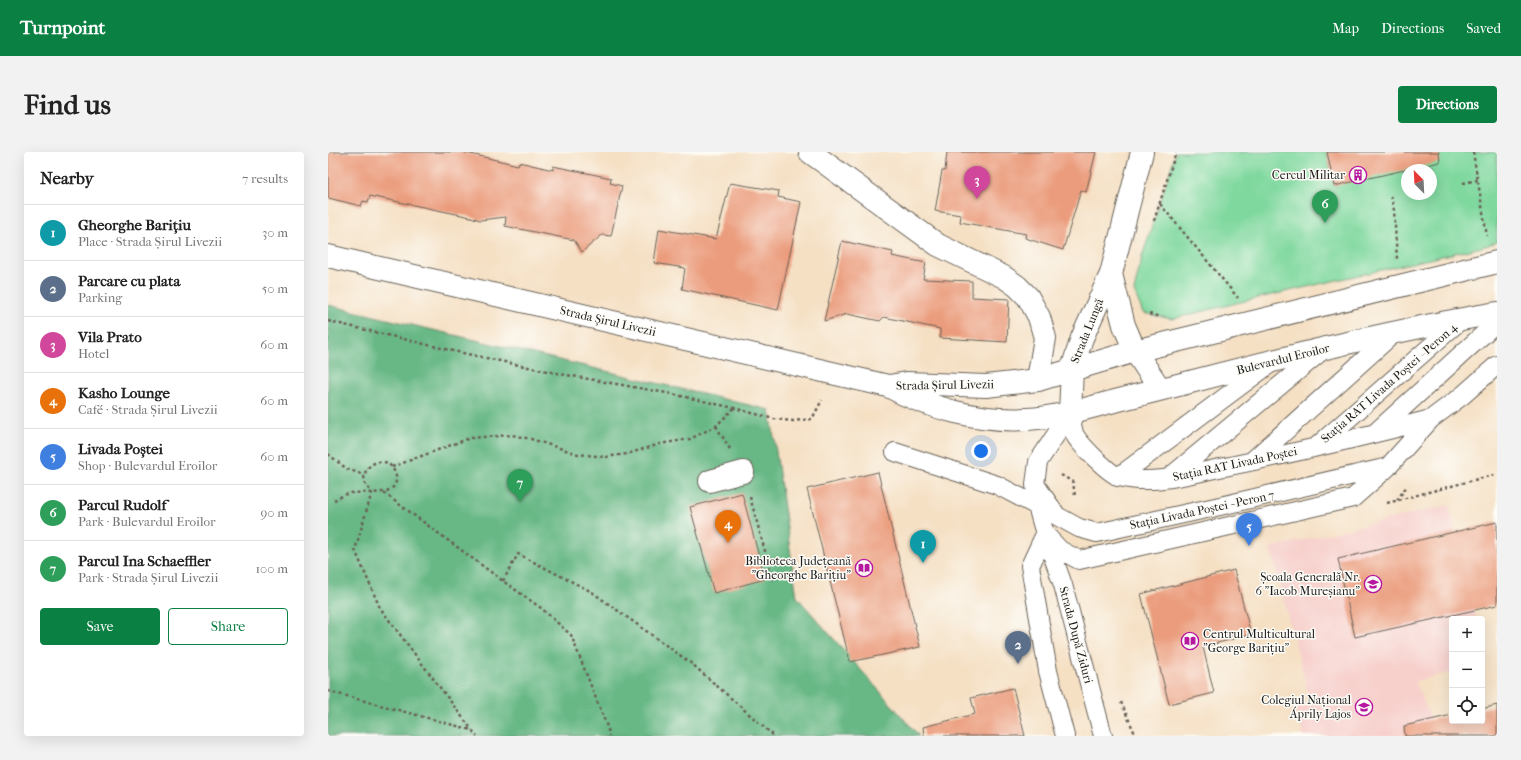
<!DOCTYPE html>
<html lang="en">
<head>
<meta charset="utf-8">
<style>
  body { margin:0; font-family:"IM FELL French Canon",serif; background:#f2f2f2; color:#222 }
  .controls { position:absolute; right:12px; bottom:12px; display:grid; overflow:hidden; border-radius:4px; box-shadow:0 4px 16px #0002 }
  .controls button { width:36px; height:36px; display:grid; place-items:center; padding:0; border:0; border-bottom:1px solid #e0e0e0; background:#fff; color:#222; font:20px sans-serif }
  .compass { position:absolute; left:1073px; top:12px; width:36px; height:36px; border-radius:50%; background:#fff; box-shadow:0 4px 16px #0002; rotate:336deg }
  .you { position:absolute; left:653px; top:299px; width:14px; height:14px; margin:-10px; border:3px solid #fff; border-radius:50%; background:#1a73e8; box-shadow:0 0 0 6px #1a73e833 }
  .badge { display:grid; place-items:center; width:26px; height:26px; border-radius:50%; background:#0b8043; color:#fff; font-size:13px; font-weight:700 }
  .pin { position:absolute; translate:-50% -33px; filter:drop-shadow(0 1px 2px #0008) }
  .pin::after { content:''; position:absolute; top:21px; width:14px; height:12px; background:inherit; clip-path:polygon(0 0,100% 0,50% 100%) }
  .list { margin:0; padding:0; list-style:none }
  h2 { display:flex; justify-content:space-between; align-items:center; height:52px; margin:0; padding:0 16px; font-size:17px }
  h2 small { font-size:13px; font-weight:400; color:#767676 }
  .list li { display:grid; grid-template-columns:26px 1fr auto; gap:12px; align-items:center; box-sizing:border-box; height:56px; padding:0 16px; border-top:1px solid #e0e0e0 }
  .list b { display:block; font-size:15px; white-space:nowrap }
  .list p { margin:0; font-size:13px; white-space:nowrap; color:#767676 }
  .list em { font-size:13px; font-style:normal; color:#767676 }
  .actions { display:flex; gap:8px; padding:12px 16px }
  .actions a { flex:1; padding:9px 0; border:1px solid #0b8043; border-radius:4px; text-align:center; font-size:14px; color:#0b8043 }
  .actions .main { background:#0b8043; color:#fff }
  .icon { flex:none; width:22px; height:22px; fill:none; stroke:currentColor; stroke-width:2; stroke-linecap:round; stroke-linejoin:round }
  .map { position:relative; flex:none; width:1169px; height:584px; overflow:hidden; border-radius:4px }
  header { display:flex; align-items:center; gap:24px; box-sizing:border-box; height:56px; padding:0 20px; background:#0b8043; color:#fff }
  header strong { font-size:19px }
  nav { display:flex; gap:22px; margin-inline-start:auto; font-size:14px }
  .intro { display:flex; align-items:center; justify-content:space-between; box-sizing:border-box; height:96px; padding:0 24px }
  h1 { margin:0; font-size:28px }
  .button { padding:10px 18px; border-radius:4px; background:#0b8043; color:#fff; font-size:14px; font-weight:700 }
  main { display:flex; gap:24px; padding:0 24px }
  aside { flex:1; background:#fff; border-radius:4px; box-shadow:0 4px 16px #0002 }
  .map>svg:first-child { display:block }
</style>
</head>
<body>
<header>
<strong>Turnpoint</strong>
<nav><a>Map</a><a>Directions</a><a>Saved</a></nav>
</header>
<div class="intro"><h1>Find us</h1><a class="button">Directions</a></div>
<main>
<aside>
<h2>Nearby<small>7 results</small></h2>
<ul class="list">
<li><span class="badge" style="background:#0f9aa8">1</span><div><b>Gheorghe Barițiu</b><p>Place · Strada Șirul Livezii</p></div><em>30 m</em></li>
<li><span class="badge" style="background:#5c6f8a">2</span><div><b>Parcare cu plata</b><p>Parking</p></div><em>50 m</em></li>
<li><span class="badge" style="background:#d1479c">3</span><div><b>Vila Prato</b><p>Hotel</p></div><em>60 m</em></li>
<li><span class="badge" style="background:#e8710a">4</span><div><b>Kasho Lounge</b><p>Café · Strada Șirul Livezii</p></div><em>60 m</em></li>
<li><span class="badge" style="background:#3f7fe0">5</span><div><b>Livada Poștei</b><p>Shop · Bulevardul Eroilor</p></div><em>60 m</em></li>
<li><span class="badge" style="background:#2e9e5b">6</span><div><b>Parcul Rudolf</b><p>Park · Bulevardul Eroilor</p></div><em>90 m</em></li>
<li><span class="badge" style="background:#2e9e5b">7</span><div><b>Parcul Ina Schaeffler</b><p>Park · Strada Șirul Livezii</p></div><em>100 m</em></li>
</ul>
<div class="actions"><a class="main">Save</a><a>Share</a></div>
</aside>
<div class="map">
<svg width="1169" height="584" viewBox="0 0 1169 584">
  <rect width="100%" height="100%" fill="#fdfcf7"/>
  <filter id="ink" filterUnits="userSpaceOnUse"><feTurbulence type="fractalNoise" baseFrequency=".025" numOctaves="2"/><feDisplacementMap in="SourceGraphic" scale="8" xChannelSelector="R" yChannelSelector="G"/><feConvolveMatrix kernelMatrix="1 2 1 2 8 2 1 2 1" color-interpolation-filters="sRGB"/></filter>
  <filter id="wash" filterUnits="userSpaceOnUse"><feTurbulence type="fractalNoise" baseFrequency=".012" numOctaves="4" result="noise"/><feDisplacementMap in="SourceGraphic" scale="16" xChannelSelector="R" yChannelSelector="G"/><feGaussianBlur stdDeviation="0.9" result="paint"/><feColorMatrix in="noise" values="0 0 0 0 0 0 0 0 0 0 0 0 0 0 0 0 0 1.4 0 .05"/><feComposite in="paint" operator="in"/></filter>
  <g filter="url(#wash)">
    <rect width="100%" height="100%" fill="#f5e0c4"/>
    <path fill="#f7d0cc" d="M1121 353 1148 467H1124V520L1087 529 1103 568 1124 563V569H1154V557L1169 553V584H976L966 557 983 552 942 396Z"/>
    <path fill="#7fd89e" stroke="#4e7a5d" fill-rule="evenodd" d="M848 0H999L1006 34 1110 0H1169V90L1154 95 913 150 844 167 815 161 806 139 814 105ZM1079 18H1103V42H1079Z"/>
    <path fill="#67b885" stroke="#426a50" d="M0 153 442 258 469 445 591 584H0Z"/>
    <g id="blocks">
      <path fill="#eb9c7d" d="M0 0H134L190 13 191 10 225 18V14L283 26 282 31 294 34 283 84 274 83 254 100 246 88 177 74 178 65 152 68 143 65 42 44 40 50 35 49 33 54 0 46Z
        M619 0H768L758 40 753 38 735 98 697 86 698 82 632 70 633 63 607 59 614 19H617Z
        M999 0H1111L1112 10 1006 34Z
        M402 31 451 39 450 45 473 50 450 158 354 137 357 116 326 111 331 77 388 87Z
        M514 89 565 100 564 104 598 111 595 127 644 129V145L681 147 679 190 612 186V177L556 165 552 169 519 162 496 169Z
        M550 320 592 495 522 510 479 337Z
        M414 341 437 427 386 441 362 355Z
        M1169 370V453L1027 485 1010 407Z
        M906 418 923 482 875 495 886 541 841 552 813 442Z
        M685 536 697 584H596L595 575 647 562 643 546Z
        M1169 553V584H1077L1076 574 1124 563V569H1154V557Z"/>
    </g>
  </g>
  <g filter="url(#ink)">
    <use href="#blocks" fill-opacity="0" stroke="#686157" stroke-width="1"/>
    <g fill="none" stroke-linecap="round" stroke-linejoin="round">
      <defs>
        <path id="lane" d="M742 261C744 268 744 279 748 285 754 294 782 323 792 325 826 334 864 321 897 315 966 301 1035 285 1103 267
          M742 261 710 310 707 332 709 354 717 382 735 433 775 584
          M1047 281 1169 170
          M988 295 1135 166
          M567 300 669 333 709 354
          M924 309 1066 181
          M790 325 943 211
          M842 325 996 197
          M707 332 729 364 751 376 769 381 901 352 1056 316
          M717 382 732 398 751 408 1025 346 1059 316 1103 267 1135 243 1169 213
          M717 382 702 414 720 519 737 584"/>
        <path id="street" d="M482 0 610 93 676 125 689 134 700 145 711 165 717 186 710 228
          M382 329 415 320"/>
        <path id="primary" d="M0 104 560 234C600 256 652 270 699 267 726 266 753 258 779 251 807 244 834 237 862 230 963 204 1065 178 1169 161
          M783 122 796 173 807 199 832 237
          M561 234 579 231 658 234 710 228 807 199 1169 110
          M742 261 744 217 754 186 783 122 814 0"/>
      </defs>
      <use href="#lane" stroke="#686157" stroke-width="20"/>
      <use href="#street" stroke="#686157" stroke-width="24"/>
      <use href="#primary" stroke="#686157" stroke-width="24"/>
      <path stroke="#686157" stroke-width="2.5" stroke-dasharray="3 3" stroke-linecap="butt" d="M1145 0 1159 84
        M1135 31 1150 28
        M1063 44 1066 58 1069 107
        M832 52 910 146
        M826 69 848 0
        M821 162 832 165
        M0 169 130 200 233 222 344 242 406 256 446 267 465 269 484 267 494 248
        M388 274 402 297
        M0 302 19 317 36 323
        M64 315 142 286 184 283 203 287 250 302 277 305 299 302 332 292 362 287 388 274 406 256
        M733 323 745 330 747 344
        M44 340 27 398 52 456 144 578
        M56 341 175 429 213 456 243 483 280 577 281 584
        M422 345 445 428
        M6 348C11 346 17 342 23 341 36 339 71 347 68 324 67 319 63 313 59 311 46 305 31 320 38 333 39 335 42 338 44 340
        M1069 348 1079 334
        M1059 351 1169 322
        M175 429 190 402 264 440 364 512 446 584
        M0 539 144 578 149 584
        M793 550 808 584"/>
      <use href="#lane" stroke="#fff" stroke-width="18"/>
      <use href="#street" stroke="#fff" stroke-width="22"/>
      <use href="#primary" stroke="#fff" stroke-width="22"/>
    </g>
  </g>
  <defs>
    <symbol id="building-ring" viewBox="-11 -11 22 22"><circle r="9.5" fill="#fdfcf7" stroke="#b5179e" stroke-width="1.5"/><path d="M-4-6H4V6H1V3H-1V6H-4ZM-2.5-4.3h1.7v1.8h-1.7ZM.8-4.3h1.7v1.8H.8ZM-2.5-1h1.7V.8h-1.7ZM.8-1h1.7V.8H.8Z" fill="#b5179e"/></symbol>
    <symbol id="library-ring" viewBox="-11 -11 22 22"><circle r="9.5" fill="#fdfcf7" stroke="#b5179e" stroke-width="1.5"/><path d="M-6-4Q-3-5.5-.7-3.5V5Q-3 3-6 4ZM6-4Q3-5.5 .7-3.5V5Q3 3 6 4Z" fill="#b5179e"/></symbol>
    <symbol id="school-ring" viewBox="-11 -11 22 22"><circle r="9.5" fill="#fdfcf7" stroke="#b5179e" stroke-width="1.5"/><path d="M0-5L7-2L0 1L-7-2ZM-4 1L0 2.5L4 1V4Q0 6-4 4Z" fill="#b5179e"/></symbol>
    <symbol id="university-ring" viewBox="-11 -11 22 22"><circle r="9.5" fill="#fdfcf7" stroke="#b5179e" stroke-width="1.5"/><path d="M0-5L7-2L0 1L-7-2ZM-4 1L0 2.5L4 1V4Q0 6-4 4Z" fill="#b5179e"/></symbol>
  </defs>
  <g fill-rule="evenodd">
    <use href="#building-ring" x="1020" y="13" width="20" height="20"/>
    <use href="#library-ring" x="526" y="406" width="20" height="20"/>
    <use href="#school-ring" x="1035" y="422" width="20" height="20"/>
    <use href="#library-ring" x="852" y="479" width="20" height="20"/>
    <use href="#university-ring" x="1026" y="545" width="20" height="20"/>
  </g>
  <g text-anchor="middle" stroke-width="3" stroke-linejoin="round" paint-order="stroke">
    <g font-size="12" fill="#1c1c1c" stroke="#fdfcf7" text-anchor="end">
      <text x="1017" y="27">Cercul Militar</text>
      <text x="523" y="413">Biblioteca Județeană<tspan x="523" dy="14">"Gheorghe Barițiu"</tspan></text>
      <text x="1032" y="429">Școala Generală Nr.<tspan x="1032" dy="14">6 "Iacob Mureșianu"</tspan></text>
      <text x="875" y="486" text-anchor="start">Centrul Multicultural<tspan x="875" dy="14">"George Barițiu"</tspan></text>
      <text x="1023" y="552">Colegiul Național<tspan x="1023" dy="14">Áprily Lajos</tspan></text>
    </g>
    <g font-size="12" fill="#1c1c1c" stroke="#fdfcf7">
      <text transform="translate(280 169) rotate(13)" y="4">Strada Șirul Livezii</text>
      <text transform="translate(759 179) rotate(-68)" y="4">Strada Lungă</text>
      <text transform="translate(955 207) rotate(-14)" y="4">Bulevardul Eroilor</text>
      <text transform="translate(1061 231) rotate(-41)" y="4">Stația RAT Livada Poștei - Peron 4</text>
      <text transform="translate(617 233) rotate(-1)" y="4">Strada Șirul Livezii</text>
      <text transform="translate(907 312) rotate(-12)" y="4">Stația RAT Livada Poștei</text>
      <text transform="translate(874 358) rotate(-12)" y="4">Stația Livada Poștei - Peron 7</text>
      <text transform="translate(748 483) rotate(75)" y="4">Strada După Ziduri</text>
    </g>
  </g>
</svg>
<div class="controls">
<button>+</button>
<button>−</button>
<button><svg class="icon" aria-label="locate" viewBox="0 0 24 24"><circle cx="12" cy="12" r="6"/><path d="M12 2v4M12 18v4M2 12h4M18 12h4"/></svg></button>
</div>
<svg class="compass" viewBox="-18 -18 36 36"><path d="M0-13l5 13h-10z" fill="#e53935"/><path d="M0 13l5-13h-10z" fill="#767676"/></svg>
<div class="you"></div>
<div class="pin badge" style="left:595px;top:411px;background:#0f9aa8">1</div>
<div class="pin badge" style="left:690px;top:512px;background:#5c6f8a">2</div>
<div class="pin badge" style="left:649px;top:47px;background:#d1479c">3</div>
<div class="pin badge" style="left:400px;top:391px;background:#e8710a">4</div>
<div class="pin badge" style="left:921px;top:394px;background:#3f7fe0">5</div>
<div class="pin badge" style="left:997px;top:71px;background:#2e9e5b">6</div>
<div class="pin badge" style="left:192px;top:350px;background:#2e9e5b">7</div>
</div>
</main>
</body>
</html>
